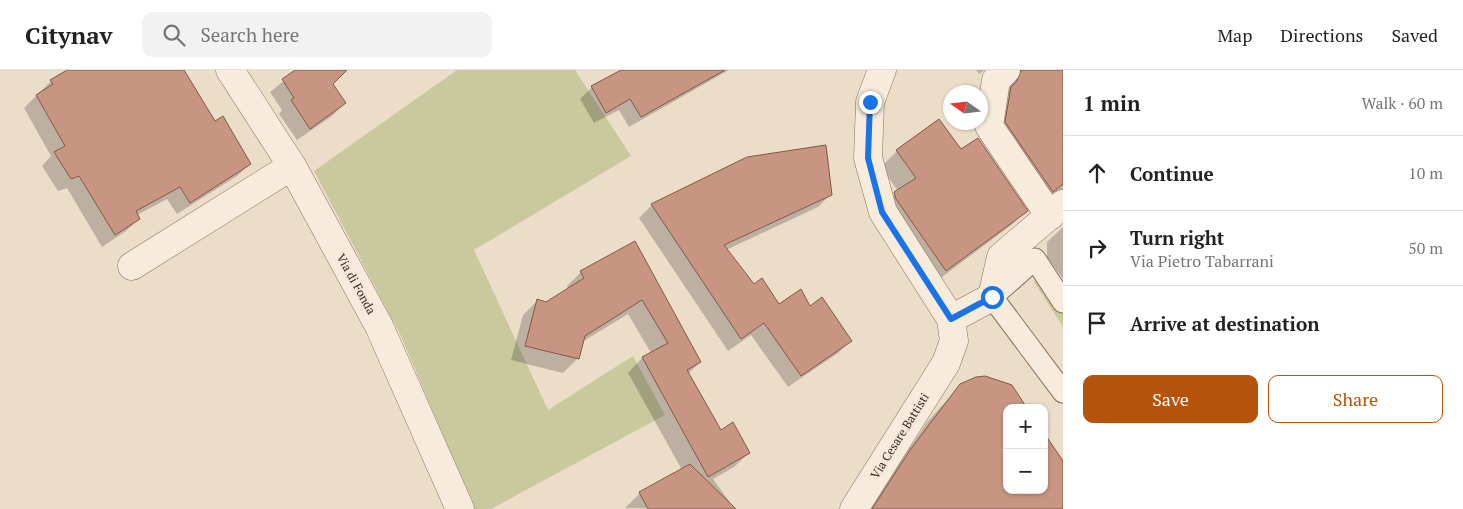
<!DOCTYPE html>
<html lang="en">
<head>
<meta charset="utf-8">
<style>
  body { margin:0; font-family:"PT Serif",serif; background:#f2f2f2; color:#222 }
  .controls { position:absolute; right:15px; bottom:15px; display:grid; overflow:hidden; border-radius:10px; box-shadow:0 1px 4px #0004 }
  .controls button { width:45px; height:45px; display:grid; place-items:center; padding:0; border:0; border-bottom:1px solid #e0e0e0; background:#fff; color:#222; font:25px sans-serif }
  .compass { position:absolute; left:943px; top:15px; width:45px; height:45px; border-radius:50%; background:#fff; box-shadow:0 1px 4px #0004; rotate:284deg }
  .stop { position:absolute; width:15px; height:15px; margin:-11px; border:4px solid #1a73e8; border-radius:50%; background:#fff }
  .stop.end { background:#1a73e8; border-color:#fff; box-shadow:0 1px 5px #0008 }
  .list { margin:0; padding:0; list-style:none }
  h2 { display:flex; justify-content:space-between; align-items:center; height:65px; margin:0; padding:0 20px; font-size:21px }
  h2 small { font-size:16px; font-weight:400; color:#767676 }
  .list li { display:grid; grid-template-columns:32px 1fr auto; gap:15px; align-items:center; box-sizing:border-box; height:75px; padding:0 20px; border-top:1px solid #e0e0e0 }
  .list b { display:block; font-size:19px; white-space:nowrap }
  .list p { margin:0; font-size:16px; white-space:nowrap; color:#767676 }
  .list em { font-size:16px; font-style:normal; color:#767676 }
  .actions { display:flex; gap:10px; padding:15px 20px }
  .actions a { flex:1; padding:11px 0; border:1px solid #b45309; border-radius:10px; text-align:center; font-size:18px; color:#b45309 }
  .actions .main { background:#b45309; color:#fff }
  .icon { flex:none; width:28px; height:28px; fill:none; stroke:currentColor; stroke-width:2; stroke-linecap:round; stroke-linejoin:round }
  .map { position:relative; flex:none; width:1063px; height:439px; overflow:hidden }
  header { display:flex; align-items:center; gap:30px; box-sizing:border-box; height:70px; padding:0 25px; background:#fff; border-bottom:1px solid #e0e0e0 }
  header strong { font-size:24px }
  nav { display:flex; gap:28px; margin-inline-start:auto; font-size:18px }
  .search { width:350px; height:45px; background:#f2f2f2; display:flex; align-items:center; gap:12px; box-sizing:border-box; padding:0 18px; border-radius:10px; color:#767676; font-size:19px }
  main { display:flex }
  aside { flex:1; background:#fff }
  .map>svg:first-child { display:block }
</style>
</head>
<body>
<header>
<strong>Citynav</strong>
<div class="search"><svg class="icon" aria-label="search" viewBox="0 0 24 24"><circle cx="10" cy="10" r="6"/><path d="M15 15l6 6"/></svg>Search here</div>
<nav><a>Map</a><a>Directions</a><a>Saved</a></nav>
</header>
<main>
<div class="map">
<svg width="1063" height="439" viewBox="0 0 1063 439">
  <rect width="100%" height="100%" fill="#ecddc9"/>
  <path fill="#cac99e" d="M457 0H575L631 86 474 180 548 340 633 286 665 345 491 439H474L401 266 314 101Z
    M1036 208 1063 242V257L1034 212Z"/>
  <path fill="#0003" d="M69 0H184L215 52 250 94 237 106 177 144 167 129 137 145 139 149 126 161 102 177 67 118 58 121 42 96 51 86 24 38 51 11Z
    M297 0H326L331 14 345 33 332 46 297 70 279 44 282 40 270 22Z
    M622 0H729L629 57 619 40 594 53 580 29 592 17Z
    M976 0H985L979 4Z
    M998 0H1063V143L992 67Z
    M939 50 960 81 1026 141 1010 156 930 216 879 139 898 121 881 97 897 81Z
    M747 88 830 125 818 137 726 180 754 216 779 236 810 237 850 271 838 283 788 317 751 265 728 281 639 148 652 135Z
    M1063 157V156V209L1047 187V172Z
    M635 172 700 292 688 304 720 361 749 383 734 397 713 409 735 439 625 438 640 423 682 400 628 303 642 288 651 283 628 244 582 272 577 289 563 303 511 290 523 245 537 231 546 233 568 219 567 216 581 202Z
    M977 308 999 310 1011 316 1007 338V420H1044V363L1063 390V439H869L928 351 961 315Z"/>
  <path fill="#c89582" stroke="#855746" d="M67 0H184L215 51 223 46 251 94 190 133 180 117 136 141 140 149 115 165 79 106 71 109 54 82 65 76 36 25 53 14 50 10Z
    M295 0H347L333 14 346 33 310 59 291 30 294 28 282 9Z
    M621 0H725L641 47 630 29 606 43 591 16Z
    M1021 0H1063V114L1053 122 1005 52 1011 17 1017 11Z
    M939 49 961 79 978 68 1028 141 946 201 896 129 894 122 916 108 896 80Z
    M826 75 832 125 724 175 754 214 762 208 779 234 801 219 810 236 822 227 852 271 801 306 764 253 741 269 651 134 747 87Z
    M635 171 701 292 687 300 721 360 733 352 750 383 708 407 642 287 668 273 642 230 585 266 579 289 525 276 537 229 546 232 584 208 580 201Z
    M985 306 1012 315 1027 338H1007V420H1044V363L1063 391V439H872L910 380 960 314 976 307Z
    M690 394 736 439H648L639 422Z"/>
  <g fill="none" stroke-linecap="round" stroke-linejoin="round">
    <defs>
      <path id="pedestrian" d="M1063 232 1035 189 992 227 1063 322"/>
      <path id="minor" d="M230 0 292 96 379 256 460 439
        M1006 0 996 10 989 56 1050 146
        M132 196 292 96
        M951 249 992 227 1001 187 1063 134
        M854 439 946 293 954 271 951 249 883 142 868 88 870 32 882 0"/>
    </defs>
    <use href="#pedestrian" stroke="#886f5f" stroke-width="23"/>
    <use href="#minor" stroke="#886f5f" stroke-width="29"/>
    <use href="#pedestrian" stroke="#f7ecdc" stroke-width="21"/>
    <use href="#minor" stroke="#f7ecdc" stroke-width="28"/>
  </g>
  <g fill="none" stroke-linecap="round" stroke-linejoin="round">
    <path stroke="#1a73e8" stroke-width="6" d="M870 32 868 88 882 142 951 249 992 227"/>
  </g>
  <g text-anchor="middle" stroke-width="4.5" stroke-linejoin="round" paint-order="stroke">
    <g font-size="12" fill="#392a21" stroke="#f4e8d9">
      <text transform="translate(356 214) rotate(61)" y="4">Via di Fonda</text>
      <text transform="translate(900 366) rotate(-58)" y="4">Via Cesare Battisti</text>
    </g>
  </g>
</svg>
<div class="controls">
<button>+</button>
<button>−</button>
</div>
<svg class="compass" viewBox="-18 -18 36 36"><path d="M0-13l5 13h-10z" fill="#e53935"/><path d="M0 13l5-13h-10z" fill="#767676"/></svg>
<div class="stop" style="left:992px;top:227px"></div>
<div class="stop end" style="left:870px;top:32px"></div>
</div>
<aside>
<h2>1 min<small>Walk · 60 m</small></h2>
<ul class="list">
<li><svg class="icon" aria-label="ahead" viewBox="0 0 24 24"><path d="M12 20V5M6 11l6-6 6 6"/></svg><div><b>Continue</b></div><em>10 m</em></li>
<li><svg class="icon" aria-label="right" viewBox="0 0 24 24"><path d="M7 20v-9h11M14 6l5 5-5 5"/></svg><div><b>Turn right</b><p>Via Pietro Tabarrani</p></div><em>50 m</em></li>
<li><svg class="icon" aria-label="arrive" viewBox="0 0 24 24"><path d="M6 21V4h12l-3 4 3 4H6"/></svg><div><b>Arrive at destination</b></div></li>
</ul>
<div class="actions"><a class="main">Save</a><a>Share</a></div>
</aside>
</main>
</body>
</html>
